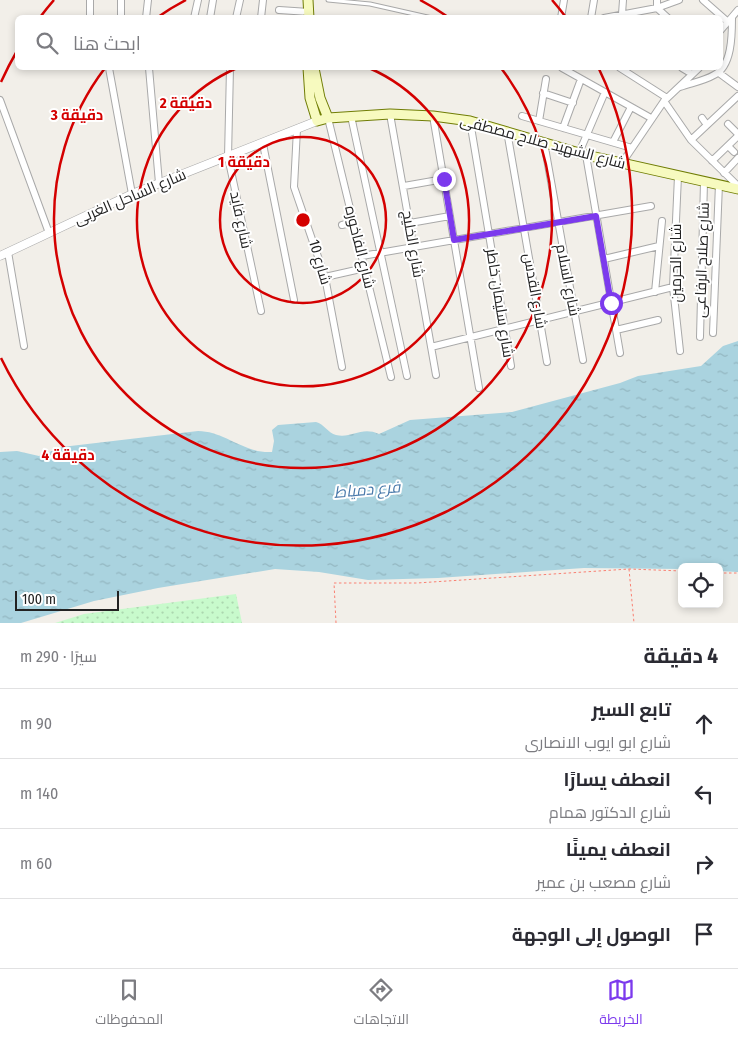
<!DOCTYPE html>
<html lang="ar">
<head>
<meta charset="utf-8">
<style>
  body { margin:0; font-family:"Fira Sans Condensed",Cairo,sans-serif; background:#f2f2f3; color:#2b2b33; direction:rtl }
  .controls { position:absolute; right:15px; bottom:15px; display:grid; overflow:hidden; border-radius:8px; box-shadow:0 2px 8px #0003 }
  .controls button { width:45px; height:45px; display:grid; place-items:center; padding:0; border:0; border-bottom:1px solid #e1e1e2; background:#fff; color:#2b2b33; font:25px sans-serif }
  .scale { position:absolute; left:15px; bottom:12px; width:104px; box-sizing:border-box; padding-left:5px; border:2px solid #222; border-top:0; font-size:14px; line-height:18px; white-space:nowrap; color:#222; -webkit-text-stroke:4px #fff; paint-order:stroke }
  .stop { position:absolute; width:15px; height:15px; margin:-11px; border:4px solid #7c3aed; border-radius:50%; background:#fff }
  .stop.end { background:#7c3aed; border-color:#fff; box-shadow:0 1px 5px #0008 }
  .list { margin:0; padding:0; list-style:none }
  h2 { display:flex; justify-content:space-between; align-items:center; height:65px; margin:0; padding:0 20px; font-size:21px }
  h2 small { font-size:16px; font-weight:400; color:#7c7c81 }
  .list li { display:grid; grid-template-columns:32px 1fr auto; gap:15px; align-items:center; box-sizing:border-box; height:70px; padding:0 20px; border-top:1px solid #e1e1e2 }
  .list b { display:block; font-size:19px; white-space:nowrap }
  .list p { margin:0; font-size:16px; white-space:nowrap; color:#7c7c81 }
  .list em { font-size:16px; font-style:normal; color:#7c7c81 }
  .icon { flex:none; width:28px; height:28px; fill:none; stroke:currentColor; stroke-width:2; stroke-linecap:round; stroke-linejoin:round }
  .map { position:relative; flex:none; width:738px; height:623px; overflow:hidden; direction:ltr }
  .search { position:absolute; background:#fff; box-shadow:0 2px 8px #0003; left:15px; right:15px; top:15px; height:55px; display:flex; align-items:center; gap:12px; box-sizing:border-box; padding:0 18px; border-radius:8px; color:#7c7c81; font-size:19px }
  .sheet { height:345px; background:#fff }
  nav { display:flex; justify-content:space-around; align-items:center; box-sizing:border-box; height:70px; border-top:1px solid #e1e1e2; background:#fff; font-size:14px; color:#7c7c81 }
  nav a { display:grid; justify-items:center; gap:2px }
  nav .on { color:#7c3aed }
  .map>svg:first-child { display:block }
</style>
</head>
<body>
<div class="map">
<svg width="738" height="623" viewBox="0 0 738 623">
  <defs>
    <pattern id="park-dots" width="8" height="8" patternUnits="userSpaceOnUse" patternTransform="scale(1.25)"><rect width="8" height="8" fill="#c8facc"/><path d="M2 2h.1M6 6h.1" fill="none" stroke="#acd6af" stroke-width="1.8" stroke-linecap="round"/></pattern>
    <pattern id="water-ripples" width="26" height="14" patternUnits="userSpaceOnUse" patternTransform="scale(1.25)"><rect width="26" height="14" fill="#aad3df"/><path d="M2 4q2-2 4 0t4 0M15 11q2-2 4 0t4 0" fill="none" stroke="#92b5bf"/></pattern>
  </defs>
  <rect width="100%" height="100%" fill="#f2efe9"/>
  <path fill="url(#park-dots)" d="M236 594 242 623H55L84 614Z"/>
  <path fill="url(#water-ripples)" d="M738 341V572L719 571V567H682V569L584 568 438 578 368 580 319 572 275 569 158 588 94 601 21 623H0V452L17 451 39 456 62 447 198 431C224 431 245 454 272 452L274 441 272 430 278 425 316 422C324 424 328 433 336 435 351 439 361 426 379 434L410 420 512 412 620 383 638 376 701 366 723 346Z"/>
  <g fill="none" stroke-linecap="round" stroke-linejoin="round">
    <defs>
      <path id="service" d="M328 0 370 4 432 18"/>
      <path id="minor" d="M90 0V18
        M121 0V18
        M657 0V8L668 18
        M703 0 728 22
        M279 10 309 12
        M622 14 623 0
        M146 18 148 0
        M194 18 198 0
        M210 18 213 0
        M236 18 240 0
        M261 18 263 0
        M561 18 564 0
        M591 18 594 0
        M604 18 657 8 679 0
        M720 31 738 10
        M109 68 132 194
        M149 68 159 183
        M230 68 228 157 261 311
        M562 68 651 118
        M620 68 667 98
        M682 68 692 74
        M719 73 738 87
        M680 87C691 83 704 81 714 75 732 67 732 35 732 18
        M543 93 573 103
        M0 100 49 233
        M664 101 691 140 738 186
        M390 114 436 375
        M351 116 407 376
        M433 116 479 388
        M522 116 632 148
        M328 118 391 377
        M702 118 707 125
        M470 121 511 366
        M539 121 546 79
        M728 124 738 134
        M563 128 581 79
        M297 129 294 187 325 277 342 367
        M507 131 547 362
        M691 140 738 96
        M544 142 583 360
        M613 142 631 107
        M263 144 294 300
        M728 146 734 152
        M579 153 605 92
        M586 155 620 353
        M712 161 738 136
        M622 163 664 101 699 68
        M724 173 738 158
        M678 176 673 287 680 351
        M404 186 444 179
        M410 223 450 216
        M342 225 354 222
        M8 252 24 346
        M362 256 651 206
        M604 259 659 246
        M325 277 365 268
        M655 292 662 221
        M616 330 658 320
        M713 333 719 184
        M700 337 704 182
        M431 347 673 287"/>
      <path id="tertiary" d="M0 256 132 194 317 121"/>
      <path id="secondary" d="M308 0 309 18
        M308 68 310 98 317 121 328 118 390 114 433 116 470 121 586 155 738 189
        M314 68 320 98 328 118"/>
    </defs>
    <use href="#service" stroke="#a9a9a9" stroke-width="5"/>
    <use href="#minor" stroke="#a9a9a9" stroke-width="8"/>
    <use href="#tertiary" stroke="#a9a9a9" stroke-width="9"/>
    <use href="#secondary" stroke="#707d05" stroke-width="11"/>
    <path stroke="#fa8072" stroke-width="1" stroke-dasharray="2.5 2.5" stroke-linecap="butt" d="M629 569 634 623
      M719 573H738
      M336 623 334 583H417L629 569 682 571"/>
    <use href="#service" stroke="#fff" stroke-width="3"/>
    <use href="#minor" stroke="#fff" stroke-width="6"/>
    <use href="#tertiary" stroke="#fff" stroke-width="8"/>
    <use href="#secondary" stroke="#f7fabf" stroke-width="9"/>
  </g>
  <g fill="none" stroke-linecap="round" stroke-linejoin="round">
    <path stroke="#7c3aed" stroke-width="6" d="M444 179 454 240 596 216 611 303"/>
  </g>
  <g fill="none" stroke="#d40000" stroke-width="2.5">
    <circle cx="303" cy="220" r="83"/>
    <path d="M369 68A166 166 0 1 1 237 68"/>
    <path d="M158 17A249 249 0 0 1 186 0M420 0A249 249 0 0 1 448 17M501 68A249 249 0 1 1 105 68"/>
    <path d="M1 82A332 332 0 0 1 17 51M41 16A332 332 0 0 1 54 0M552 0A332 332 0 0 1 565 16M599 69A332 332 0 1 1 1 358"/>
  </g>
  <g text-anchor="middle" stroke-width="4" stroke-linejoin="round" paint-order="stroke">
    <g font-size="15" fill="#222" stroke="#fff">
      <text transform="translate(543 142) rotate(15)" y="5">شارع الشهيد صلاح مصطفى</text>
      <text transform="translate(130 197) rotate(-23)" y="5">شارع الساحل الغربى</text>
      <text transform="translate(241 220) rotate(78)" y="5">شارع فايد</text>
      <text transform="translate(413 244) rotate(80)" y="5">شارع الخليج</text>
      <text transform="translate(360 247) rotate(76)" y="5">شارع الفاخوره</text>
      <text transform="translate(702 260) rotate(-88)" y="5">شارع صلاح الرفاعى</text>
      <text transform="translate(320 262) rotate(74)" y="5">شارع 10</text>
      <text transform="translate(676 263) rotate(-90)" y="5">شارع الحرمين</text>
      <text transform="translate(568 280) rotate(79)" y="5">شارع السلام</text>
      <text transform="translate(535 291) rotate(80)" y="5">شارع القدس</text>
      <text transform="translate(500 303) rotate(81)" y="5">شارع سليمان خاطر</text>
    </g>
    <g font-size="16" font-style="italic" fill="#4a7aab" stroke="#fff">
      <text transform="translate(367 489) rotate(-5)" y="6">فرع دمياط</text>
    </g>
  </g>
  <circle cx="303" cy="220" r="8" fill="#d40000" stroke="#fff" stroke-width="2.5"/>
  <g font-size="15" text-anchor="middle" font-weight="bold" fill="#d40000" stroke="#fff" stroke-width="4" stroke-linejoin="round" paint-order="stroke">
    <text x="186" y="108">2 دقيقة</text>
    <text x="77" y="120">3 دقيقة</text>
    <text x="244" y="167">1 دقيقة</text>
    <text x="68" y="460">4 دقيقة</text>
  </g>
</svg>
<div class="controls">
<button><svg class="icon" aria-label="locate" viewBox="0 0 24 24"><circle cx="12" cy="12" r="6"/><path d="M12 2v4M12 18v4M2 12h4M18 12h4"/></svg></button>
</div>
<div class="scale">100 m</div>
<div class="stop" style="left:611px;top:303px"></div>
<div class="stop end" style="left:444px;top:179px"></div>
<div class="search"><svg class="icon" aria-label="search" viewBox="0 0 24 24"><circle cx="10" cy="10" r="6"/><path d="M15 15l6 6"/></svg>ابحث هنا</div>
</div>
<section class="sheet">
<h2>4 دقيقة<small>سيرًا · 290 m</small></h2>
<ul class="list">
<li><svg class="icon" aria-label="ahead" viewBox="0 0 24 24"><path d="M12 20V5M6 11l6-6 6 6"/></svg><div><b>تابع السير</b><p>شارع ابو ايوب الانصارى</p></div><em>90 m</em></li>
<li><svg class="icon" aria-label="left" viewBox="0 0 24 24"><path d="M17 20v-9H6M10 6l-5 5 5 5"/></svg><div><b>انعطف يسارًا</b><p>شارع الدكتور همام</p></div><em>140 m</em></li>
<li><svg class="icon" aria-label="right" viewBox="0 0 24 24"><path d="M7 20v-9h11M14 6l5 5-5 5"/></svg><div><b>انعطف يمينًا</b><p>شارع مصعب بن عمير</p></div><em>60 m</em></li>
<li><svg class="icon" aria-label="arrive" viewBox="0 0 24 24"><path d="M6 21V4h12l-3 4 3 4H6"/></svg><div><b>الوصول إلى الوجهة</b></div></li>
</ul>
</section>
<nav>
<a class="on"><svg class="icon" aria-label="map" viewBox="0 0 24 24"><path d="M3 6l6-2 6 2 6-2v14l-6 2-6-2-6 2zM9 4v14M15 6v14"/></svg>الخريطة</a>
<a><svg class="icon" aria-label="directions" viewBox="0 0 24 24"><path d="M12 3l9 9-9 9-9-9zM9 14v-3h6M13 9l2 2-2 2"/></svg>الاتجاهات</a>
<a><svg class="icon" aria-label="saved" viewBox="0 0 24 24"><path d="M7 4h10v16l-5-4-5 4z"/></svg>المحفوظات</a>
</nav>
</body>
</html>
